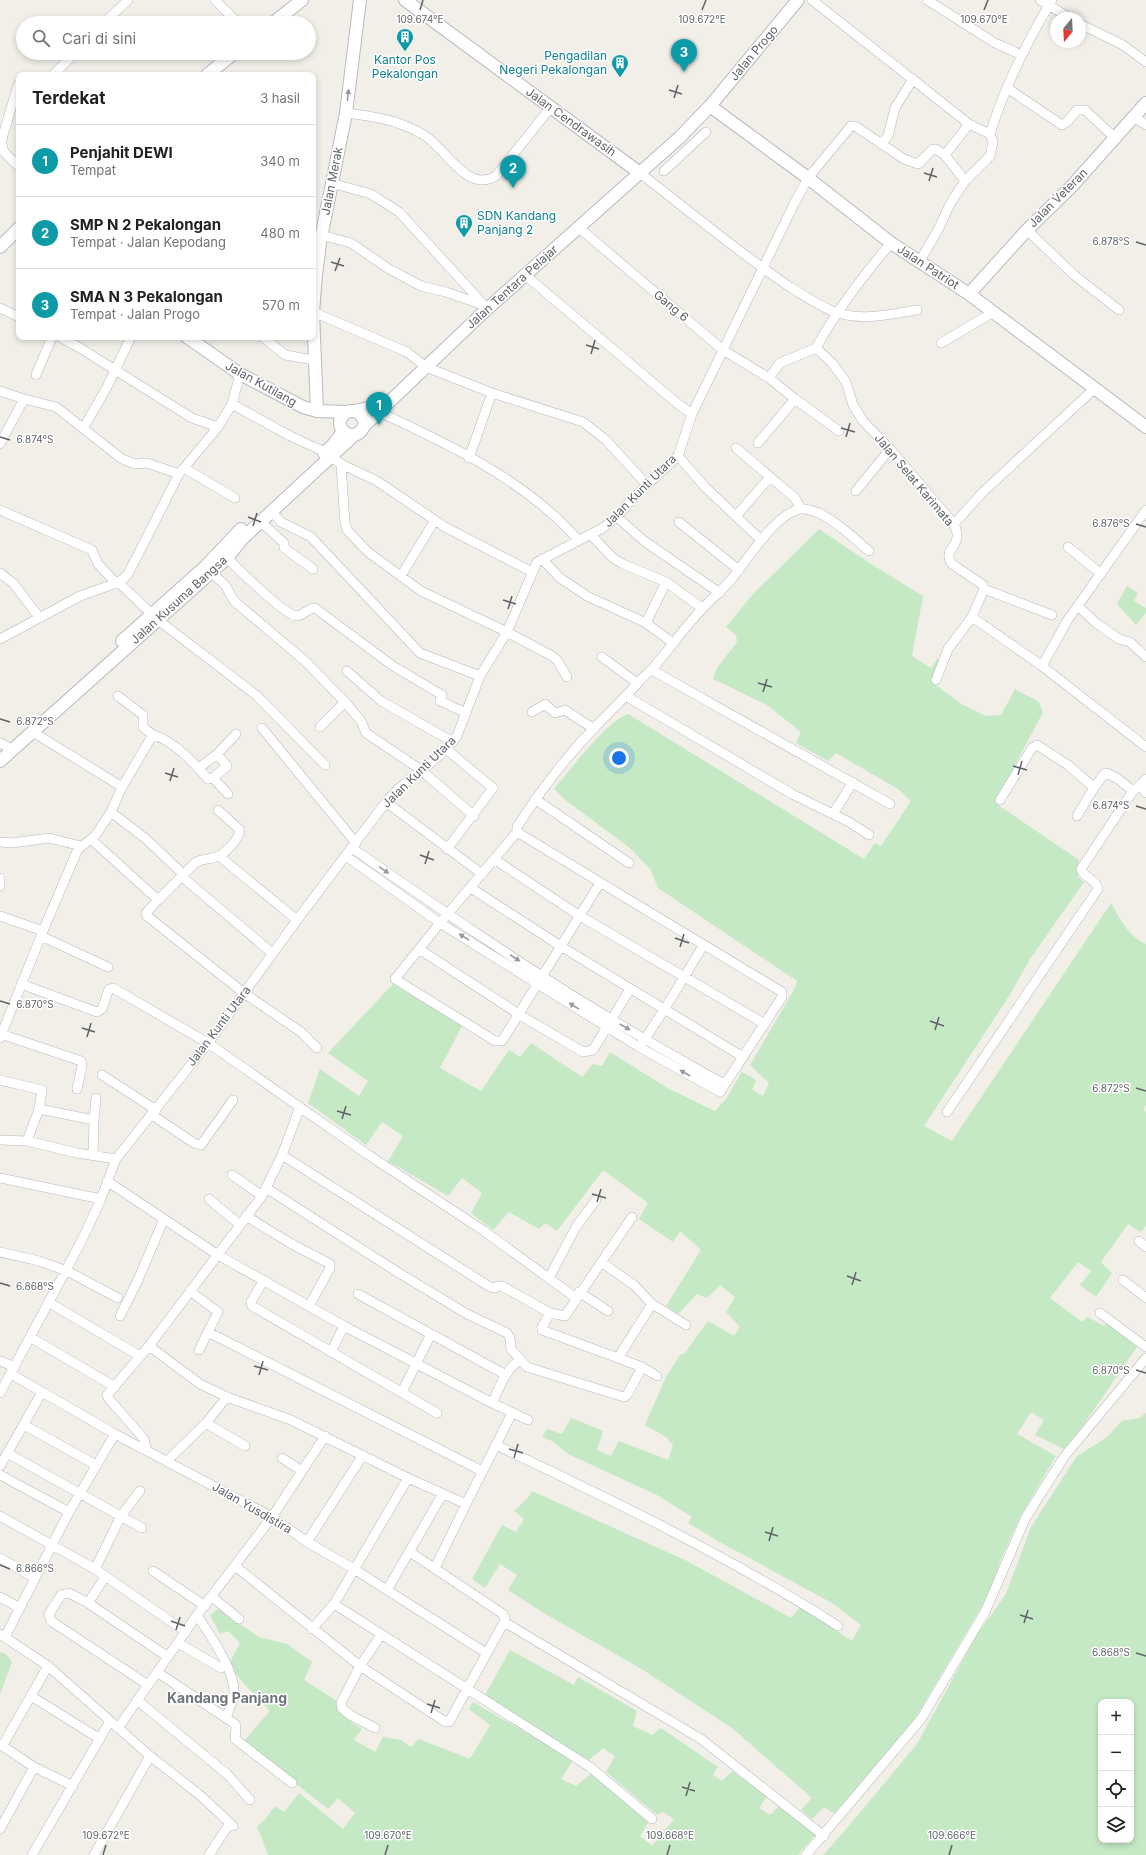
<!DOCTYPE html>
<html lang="id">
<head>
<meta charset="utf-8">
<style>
  body { margin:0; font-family:Inter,sans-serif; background:#f6f6f6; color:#202124 }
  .controls { position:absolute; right:12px; bottom:12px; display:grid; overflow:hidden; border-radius:8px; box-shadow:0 2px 6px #0003 }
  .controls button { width:36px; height:36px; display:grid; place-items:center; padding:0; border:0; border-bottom:1px solid #e0e0e0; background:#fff; color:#202124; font:20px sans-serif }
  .compass { position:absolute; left:1050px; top:12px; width:36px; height:36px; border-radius:50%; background:#fff; box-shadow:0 2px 6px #0003; rotate:198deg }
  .you { position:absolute; left:619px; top:758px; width:14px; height:14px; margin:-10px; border:3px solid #fff; border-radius:50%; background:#1a73e8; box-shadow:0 0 0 6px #1a73e833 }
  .badge { display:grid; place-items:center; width:26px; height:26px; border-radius:50%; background:#ea4335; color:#fff; font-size:13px; font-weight:700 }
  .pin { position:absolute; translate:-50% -33px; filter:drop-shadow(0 1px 2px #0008) }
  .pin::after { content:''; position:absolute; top:21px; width:14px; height:12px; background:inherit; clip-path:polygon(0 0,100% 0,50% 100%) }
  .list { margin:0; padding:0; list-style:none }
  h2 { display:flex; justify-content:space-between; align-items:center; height:52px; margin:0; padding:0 16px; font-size:17px }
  h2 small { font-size:13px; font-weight:400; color:#757577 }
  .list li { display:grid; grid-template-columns:26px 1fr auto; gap:12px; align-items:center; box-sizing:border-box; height:72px; padding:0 16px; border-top:1px solid #e0e0e0 }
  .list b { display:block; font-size:15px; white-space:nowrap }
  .list p { margin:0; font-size:13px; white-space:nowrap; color:#757577 }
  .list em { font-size:13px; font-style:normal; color:#757577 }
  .icon { flex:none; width:22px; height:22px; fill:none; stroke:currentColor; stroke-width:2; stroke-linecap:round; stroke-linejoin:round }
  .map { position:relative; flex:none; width:1146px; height:1855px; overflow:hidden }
  .search { position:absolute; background:#fff; box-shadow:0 2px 6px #0003; left:16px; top:16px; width:300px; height:44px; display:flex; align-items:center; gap:10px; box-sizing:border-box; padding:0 14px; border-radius:22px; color:#757577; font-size:15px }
  .panel { position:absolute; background:#fff; box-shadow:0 2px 6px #0003; left:16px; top:72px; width:300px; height:268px; border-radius:8px }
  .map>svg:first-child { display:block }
</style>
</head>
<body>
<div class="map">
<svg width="1146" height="1855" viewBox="0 0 1146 1855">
  <rect width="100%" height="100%" fill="#f1efe8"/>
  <path fill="#c5e8c5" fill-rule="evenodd" d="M819 529 871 564 923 596 912 656 931 668 937 659 941 661 932 682 961 704 986 716 1001 715 1015 689 1039 702 1043 712 995 803 1079 860 1078 877 1084 882 1030 959 1011 993 924 1126 952 1141 1111 903C1120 919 1129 937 1146 944V1105L1143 1109 1146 1112V1226L1141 1232 1128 1224 1101 1262 1112 1273 1096 1297 1080 1285 1091 1271 1078 1262 1050 1298 1082 1322 1088 1317 1104 1326 1107 1323 1137 1347 1084 1424 1064 1449 1035 1435 1044 1420 1031 1412 1017 1434 1056 1456 1020 1517 1001 1559 990 1592 913 1722 836 1815 824 1807 812 1819 801 1810 812 1798 732 1728 640 1668 547 1615 508 1590 517 1575 500 1564 485 1588 472 1579 502 1525 516 1532 524 1519 514 1511 527 1499 532 1491 687 1561 791 1618 800 1607 852 1641 861 1625 832 1603 718 1541 688 1523 692 1517 657 1495 568 1454 552 1441 542 1437 547 1429 562 1434 571 1418 603 1431 597 1450 611 1456 619 1441 668 1460 673 1445 666 1437 645 1425 666 1377 680 1355 685 1353 708 1321 734 1336 740 1327 726 1312 735 1297 720 1285 707 1298 697 1294 678 1314 666 1306 701 1250 680 1231 673 1242 639 1219 648 1203 603 1170 557 1231 545 1223 539 1229 509 1212 493 1230 471 1213 482 1193 462 1178 448 1196 388 1161 403 1136 382 1122 366 1145 308 1103 320 1069 359 1096 368 1081 328 1053 393 984 462 1026 440 1068 481 1091 509 1050 520 1057 531 1043 582 1077 593 1064 602 1066 610 1052 669 1089 715 1111 726 1099 742 1072 756 1080 752 1090 763 1096 769 1083 750 1065 795 988 797 981 658 888 651 870 631 849 564 799 554 789C568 772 609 719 628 714L864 859 875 843 881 846 911 801 898 789 836 753 828 761 796 743 801 732 767 705 713 679 717 668 737 642 736 635 726 627 753 594Z
    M1127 586 1138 593 1134 601 1146 608V613L1136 625 1117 604Z
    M1146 1413V1855H823L848 1827 917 1744 976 1636 1006 1594 1031 1527 1077 1456 1106 1438 1122 1421 1139 1418ZM1101 1702H1131V1840H1101Z
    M218 1609 259 1637 287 1644 312 1662 304 1680 337 1701C339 1715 350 1722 362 1729L354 1740 375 1752 383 1737 401 1740 411 1747 419 1739 470 1759 490 1725 469 1709 473 1702 573 1760 561 1779 576 1786 592 1773 649 1821 640 1836 652 1846 674 1819 663 1812 657 1815 606 1772 615 1756 603 1748 589 1760 483 1699 510 1650 574 1685 578 1677 637 1711 633 1726 652 1735 661 1728 718 1767 713 1775 722 1781 732 1771 767 1796 759 1808 770 1815 779 1806 815 1835 798 1855H268L257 1826 264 1821 275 1806 284 1812 299 1793 343 1829 355 1813 338 1798 328 1809 243 1742 270 1711C256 1695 239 1681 229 1664L240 1643 228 1631 220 1634 210 1615Z
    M0 1652 6 1654 12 1662 0 1694Z"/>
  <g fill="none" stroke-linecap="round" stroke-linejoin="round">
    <defs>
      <path id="street" d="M215 0 238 23
        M812 0 969 124 990 134 993 142 990 156 965 181 950 204 939 228 920 261
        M927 0 995 43 1022 55
        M1040 0 1070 18
        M104 23 128 0
        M1080 24 1123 45 1146 62
        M53 75 75 53
        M18 85 1 142 4 152 19 167
        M1007 88 1062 125 1067 122 1077 110H1085L1115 138
        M346 113C373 116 398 120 422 134 445 146 466 194 496 176L551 107
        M1134 117 1146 125
        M990 134C1004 88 1027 42 1052 0
        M881 144 888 136 895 108 913 79
        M945 155 965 181
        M664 171 706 132
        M640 173C689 211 738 252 790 287 804 295 823 309 838 313 864 321 891 314 917 310
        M331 183 371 194 399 212 474 294 487 309
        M578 227 723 350 769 378 795 399 839 431
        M1027 230 1074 275 1119 310
        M321 235 351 243 389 269 421 286 446 292 483 305
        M891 243C863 276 836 311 816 348L832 363 846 382 853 405 863 421 890 449 954 524C955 527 957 531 957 534 959 547 942 550 952 564L983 585 984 589 972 617 1042 666 1146 747
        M525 275 678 404 692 414
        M0 308 19 317
        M313 312 407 352 426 367 492 393 583 422 606 440 647 485
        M60 337 80 348 192 418 218 427
        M263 337 285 355 314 360
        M941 343 992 313
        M36 375 52 337
        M769 378 780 363 816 348
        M0 391 24 399 56 407 122 459 135 464 147 463 179 474
        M232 404 290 436 325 452
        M379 412C449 444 528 482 578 540
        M84 427 107 387 131 337
        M758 443 795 399
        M0 444 24 399
        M736 448 795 498 801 509
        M678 456 705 487 761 540
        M331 457 341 464 345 523 347 530 368 552 421 591 507 632 552 656 557 660 567 677
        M469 458 492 393
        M341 464 377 481 445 527 532 572
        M184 468 235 498
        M856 491 890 449
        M0 510 92 550 98 564 116 583
        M272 512 281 522 311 537 420 653 480 676
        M736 516 770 477
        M617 517 644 541 720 593
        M261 522 284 543V548L313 569
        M679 522 739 570
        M954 524 983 492 1094 389
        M591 535 613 558 623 564 666 582 702 608
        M1068 547 1101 574
        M227 558C237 568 285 615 296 616 303 616 308 608 315 608L393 666 442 695 440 701 466 713
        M542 559 560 578 587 596 646 623 673 643
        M211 572 225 585 234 601 305 661 345 702 361 721 366 733 421 770 474 816
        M0 573 13 583 40 618
        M401 576 435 520
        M118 582 158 620 256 695 325 765
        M984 589 1052 615
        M1078 606 1096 623 1119 639 1130 642 1146 657
        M646 623 666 582
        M0 639 80 596 114 584 123 579 128 574 179 474 218 427 232 404 240 374
        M602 657 637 683
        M1042 666 1067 621 1146 510
        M652 670 890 804
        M347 671 381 701 453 742
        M936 680 948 649 972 617
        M118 696 143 715V727L153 735
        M626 696 792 794 849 822 869 835
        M532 712 545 704 555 713 565 710 594 729
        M320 727 345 702
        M262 728 356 843
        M33 732 122 787 111 812 95 836 78 849 43 931
        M0 743 13 750
        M446 749 493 788 447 849
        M217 754 236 734
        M199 768 217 754 227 766 213 778
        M1146 779 1140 785 1146 793
        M122 787 152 736 154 735C175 742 194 763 208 779L213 778 228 794
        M535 799 629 863
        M1000 800 1032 748 1037 745 1068 765 1092 786 1096 785 1105 773H1107L1118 779 1133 791 1140 785
        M386 802 482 874
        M111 812 146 839 183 874
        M833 814 853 782
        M1077 816 1095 786
        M92 840 158 900 195 863C202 858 209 860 216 857 224 855 242 837 239 829L218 810
        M0 842 12 843 49 838 81 846
        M352 848C437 907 523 966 611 1019 648 1042 687 1063 724 1084
        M219 856 297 920
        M346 856 440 923 639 1047 720 1092 782 997V992L517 832
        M494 859 580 916 765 1024
        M181 876 272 953
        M0 878V886
        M600 883 502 1041H495L395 979 440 923 517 832V827C539 793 566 757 595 727 609 713 623 699 637 684 641 678 647 674 652 669 669 650 684 628 702 609 711 599 721 591 730 581 746 562 776 512 801 509 822 507 854 538 869 551
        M471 888 562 947 743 1057
        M158 900 146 913 147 916 244 993 301 1032 317 1048
        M0 916 43 931 0 1038
        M41 936 108 967
        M419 949 520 1015 583 1052 593 1050 630 989
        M21 984 97 1012 102 1009 109 989 113 988 208 1043 367 1154 484 1231 576 1298
        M1 1034 81 1061 82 1066 77 1089
        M642 1043 664 1010 703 946
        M102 1075 156 1110
        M0 1080 42 1090 39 1109 27 1141
        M300 1107 282 1155 262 1196 149 1346 200 1384 227 1397 291 1420 408 1478
        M39 1109 94 1120 93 1155
        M947 1112 1098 889C1096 879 1084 878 1081 869L1133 791
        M152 1115 194 1143 201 1145 233 1100
        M94 1120 96 1098
        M0 1140 27 1141 77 1153 116 1159
        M282 1155 490 1287 495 1288 498 1286H502L550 1313 565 1316 632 1217
        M232 1175 262 1196
        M0 1178 101 1199
        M107 1181 218 1255 344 1326 492 1403 528 1420
        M266 1188 399 1273 467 1314 507 1333 510 1338 511 1349 527 1367 624 1397 627 1395 642 1367 657 1376
        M209 1199 239 1224
        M246 1216 290 1243 330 1264V1268L309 1306
        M1139 1241 1146 1247
        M0 1252 39 1261 67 1271 118 1298
        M601 1262 634 1285 652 1304 686 1325
        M549 1278 576 1227 596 1200
        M264 1280 251 1302 252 1306 437 1413
        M1123 1280 1146 1298
        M190 1291 218 1312 199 1350
        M579 1292 608 1311
        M358 1294 506 1375
        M48 1302 140 1356
        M550 1313 542 1327V1330L618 1358 652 1304
        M1100 1313 1146 1347
        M120 1316 138 1280 164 1219
        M208 1332 482 1471
        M30 1337 115 1387
        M331 1352 344 1326
        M618 1358 642 1367
        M0 1361 15 1367
        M11 1374 115 1434 272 1517 307 1542 354 1569 486 1653
        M402 1392 431 1334
        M0 1393 81 1242 101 1199 116 1159 208 1043 297 920 386 802 398 789 439 756 457 736 480 676 507 632 537 562 601 529 617 517 631 500 678 456 692 414 794 204 808 178 851 126H855L904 159 918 164 933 149H936L945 155 969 124
        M492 1403C499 1389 506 1367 521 1360
        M206 1423 245 1446
        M24 1425 96 1465
        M496 1445C612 1500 730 1557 838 1626
        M147 1451 144 1439 109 1399 107 1395 149 1346
        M7 1453 142 1528
        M282 1458 302 1471
        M167 1461 206 1423 227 1397
        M0 1466 42 1392
        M0 1475 69 1512
        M466 1504 512 1413
        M0 1516 95 1569 186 1632
        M307 1542 363 1455
        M0 1558 35 1578
        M235 1566 360 1666 444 1721 449 1722 504 1622 505 1618 503 1614 410 1552
        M435 1568 466 1504 408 1478 334 1604 590 1767 652 1819
        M95 1569 121 1516 140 1491
        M153 1571 205 1606
        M387 1590 442 1495
        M0 1597 20 1608
        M212 1597 239 1619
        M88 1603 105 1577
        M197 1615C209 1634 234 1669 234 1691 234 1700 229 1709 226 1718
        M504 1622 701 1739 824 1836
        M312 1629 334 1604
        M0 1634 48 1666 150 1756 201 1796 233 1826
        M5 1637 69 1512 115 1434
        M178 1643 221 1668
        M48 1666 4 1743V1747L34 1767 73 1786
        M157 1672 235 1724 236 1727 235 1739 292 1783
        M148 1685 51 1621 49 1614 61 1595 69 1593 88 1603 168 1657
        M31 1696 100 1739
        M137 1700 227 1774 250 1800
        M118 1728 197 1615 272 1517 325 1436
        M375 1728 350 1715 342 1708 341 1703 360 1666 381 1635
        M0 1829 34 1767
        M32 1855 110 1721
        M94 1855 150 1756
        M209 1855 230 1823
        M806 1855 921 1719 985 1612 1026 1517 1064 1457 1146 1358"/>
      <path id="secondary" d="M405 0 640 173
        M273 23 302 0
        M207 75 234 53
        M710 106 808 178 891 243 969 294 1146 427
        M0 247 19 228
        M969 294 1027 230 1072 186 1146 103
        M187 337 240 374 303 407 317 411 346 412
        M340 423a12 12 0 1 1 24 0a12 12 0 1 1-24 0Z
        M317 411 313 312 316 275 320 243 346 113 360 0
        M354 411 386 404
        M364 426 487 309 679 138 710 106 798 0
        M324 453 332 446 343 432
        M122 641 205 567 241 529
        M0 761 227 558 242 539 353 436"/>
    </defs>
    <use href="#street" stroke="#b5b8bc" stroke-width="10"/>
    <use href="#secondary" stroke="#b6babf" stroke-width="14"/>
    <use href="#street" stroke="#fff" stroke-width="9"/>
    <use href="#secondary" stroke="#fff" stroke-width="12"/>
  </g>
  <defs><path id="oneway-solid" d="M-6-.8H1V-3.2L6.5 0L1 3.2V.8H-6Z"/></defs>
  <g fill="#979a9d">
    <use href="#oneway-solid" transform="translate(348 95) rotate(-83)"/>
    <use href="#oneway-solid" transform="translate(384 870) rotate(35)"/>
    <use href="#oneway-solid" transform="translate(464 937) rotate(-148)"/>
    <use href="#oneway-solid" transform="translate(515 958) rotate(33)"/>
    <use href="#oneway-solid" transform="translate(574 1006) rotate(-148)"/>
    <use href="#oneway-solid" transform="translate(625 1027) rotate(30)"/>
    <use href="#oneway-solid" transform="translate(685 1073) rotate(-150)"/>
  </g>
  <path fill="none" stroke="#5f6368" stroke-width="1.5" d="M420 10 423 0M702 10 706 0M984 10 988 0M669 90 682 94M674 98 678 85M924 173 937 177M929 181 933 168M1136 242 1146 245M331 262 344 266M335 271 340 258M586 345 599 349M591 354 595 340M841 428 855 432M0 437 10 440M846 437 850 423M248 517 261 522M1136 524 1146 527M253 526 257 513M503 600 516 604M508 609 512 596M758 683 772 687M763 692 767 679M0 719 10 722M1013 766 1027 770M165 773 178 777M1018 775 1022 761M170 781 174 768M1136 806 1146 809M420 855 434 860M425 864 429 851M675 938 689 943M680 947 684 934M0 1001 10 1004M930 1021 944 1026M82 1028 95 1032M935 1030 939 1017M87 1037 91 1023M1136 1088 1146 1091M337 1111 351 1115M342 1119 346 1106M592 1194 606 1198M597 1202 601 1189M847 1276 861 1281M0 1283 10 1286M852 1285 856 1272M254 1366 268 1370M1136 1370 1146 1373M259 1375 263 1361M509 1449 523 1453M514 1458 518 1444M765 1532 778 1536M769 1541 773 1527M0 1565 10 1569M1020 1615 1033 1619M171 1621 185 1626M1024 1623 1028 1610M176 1630 180 1617M1136 1653 1146 1656M427 1704 440 1708M431 1713 435 1700M682 1787 695 1791M686 1796 690 1782M103 1855 106 1845M385 1855 388 1845M667 1855 670 1845M949 1855 952 1845"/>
  <defs>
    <symbol id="building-pin" viewBox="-11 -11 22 30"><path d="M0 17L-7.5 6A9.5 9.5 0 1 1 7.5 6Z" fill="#0f9aa8" stroke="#fff"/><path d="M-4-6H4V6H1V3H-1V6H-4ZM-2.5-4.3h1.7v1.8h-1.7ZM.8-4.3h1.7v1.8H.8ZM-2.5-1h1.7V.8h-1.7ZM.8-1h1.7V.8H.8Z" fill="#fff"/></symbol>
  </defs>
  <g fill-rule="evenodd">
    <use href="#building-pin" x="395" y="27" width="20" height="27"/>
    <use href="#building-pin" x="610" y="53" width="20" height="27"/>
    <use href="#building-pin" x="454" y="213" width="20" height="27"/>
  </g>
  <g text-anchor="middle" stroke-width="3" stroke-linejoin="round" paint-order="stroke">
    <g font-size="12" fill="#5f6368" stroke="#fff">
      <text transform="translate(754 53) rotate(-50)" y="4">Jalan Progo</text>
      <text transform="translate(571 122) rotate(36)" y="4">Jalan Cendrawasih</text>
      <text transform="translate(332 181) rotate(-79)" y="4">Jalan Merak</text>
      <text transform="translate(1058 198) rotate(-45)" y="4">Jalan Veteran</text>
      <text transform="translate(928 267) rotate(33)" y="4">Jalan Patriot</text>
      <text transform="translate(512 287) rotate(-42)" y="4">Jalan Tentara Pelajar</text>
      <text transform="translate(671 306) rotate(40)" y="4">Gang 6</text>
      <text transform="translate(261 384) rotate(29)" y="4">Jalan Kutilang</text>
      <text transform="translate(914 480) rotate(50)" y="4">Jalan Selat Karimata</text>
      <text transform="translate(640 491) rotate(-45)" y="4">Jalan Kunti Utara</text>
      <text transform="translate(179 600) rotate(-42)" y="4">Jalan Kusuma Bangsa</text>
      <text transform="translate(419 772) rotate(-44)" y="4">Jalan Kunti Utara</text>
      <text transform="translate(219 1026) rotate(-53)" y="4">Jalan Kunti Utara</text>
      <text transform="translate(252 1508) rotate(30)" y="4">Jalan Yusdistira</text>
    </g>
    <g font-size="12" fill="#0d838f" stroke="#fff" text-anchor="end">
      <text x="607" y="60">Pengadilan<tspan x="607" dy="14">Negeri Pekalongan</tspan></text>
      <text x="405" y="64" text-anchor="middle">Kantor Pos<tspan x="405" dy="14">Pekalongan</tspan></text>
      <text x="477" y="220" text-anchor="start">SDN Kandang<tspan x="477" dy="14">Panjang 2</tspan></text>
    </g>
    <g font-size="14" font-weight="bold" fill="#70757a" stroke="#fff">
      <text x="227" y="1703">Kandang Panjang</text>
    </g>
  </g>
  <g font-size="10" text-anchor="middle" fill="#5f6368" stroke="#fff" stroke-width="3" stroke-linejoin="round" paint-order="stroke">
    <text x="420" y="23">109.674°E</text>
    <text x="702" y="23">109.672°E</text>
    <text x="984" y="23">109.670°E</text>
    <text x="1111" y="245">6.878°S</text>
    <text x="35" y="443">6.874°S</text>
    <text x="1111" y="527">6.876°S</text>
    <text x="35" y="725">6.872°S</text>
    <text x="1111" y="809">6.874°S</text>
    <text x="35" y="1008">6.870°S</text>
    <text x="1111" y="1092">6.872°S</text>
    <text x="35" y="1290">6.868°S</text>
    <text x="1111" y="1374">6.870°S</text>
    <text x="35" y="1572">6.866°S</text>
    <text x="1111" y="1656">6.868°S</text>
    <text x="106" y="1839">109.672°E</text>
    <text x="388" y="1839">109.670°E</text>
    <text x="670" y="1839">109.668°E</text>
    <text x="952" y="1839">109.666°E</text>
  </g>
</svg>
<div class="controls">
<button>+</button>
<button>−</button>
<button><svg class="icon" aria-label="locate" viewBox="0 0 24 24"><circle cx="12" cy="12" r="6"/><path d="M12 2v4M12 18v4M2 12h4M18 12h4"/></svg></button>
<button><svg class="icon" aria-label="layers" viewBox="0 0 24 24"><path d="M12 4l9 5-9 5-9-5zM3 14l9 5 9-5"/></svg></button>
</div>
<svg class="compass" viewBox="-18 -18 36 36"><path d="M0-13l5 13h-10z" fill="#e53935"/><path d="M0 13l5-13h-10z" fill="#757577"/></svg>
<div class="you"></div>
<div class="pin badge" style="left:379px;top:425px;background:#0f9aa8">1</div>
<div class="pin badge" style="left:513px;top:188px;background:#0f9aa8">2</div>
<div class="pin badge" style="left:684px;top:72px;background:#0f9aa8">3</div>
<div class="search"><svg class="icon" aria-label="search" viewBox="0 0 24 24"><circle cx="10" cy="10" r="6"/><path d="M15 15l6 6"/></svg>Cari di sini</div>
<section class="panel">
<h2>Terdekat<small>3 hasil</small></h2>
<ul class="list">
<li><span class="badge" style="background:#0f9aa8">1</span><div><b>Penjahit DEWI</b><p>Tempat</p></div><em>340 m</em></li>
<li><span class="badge" style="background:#0f9aa8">2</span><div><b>SMP N 2 Pekalongan</b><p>Tempat · Jalan Kepodang</p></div><em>480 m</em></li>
<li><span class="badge" style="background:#0f9aa8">3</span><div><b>SMA N 3 Pekalongan</b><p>Tempat · Jalan Progo</p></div><em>570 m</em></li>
</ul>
</section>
</div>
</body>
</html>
